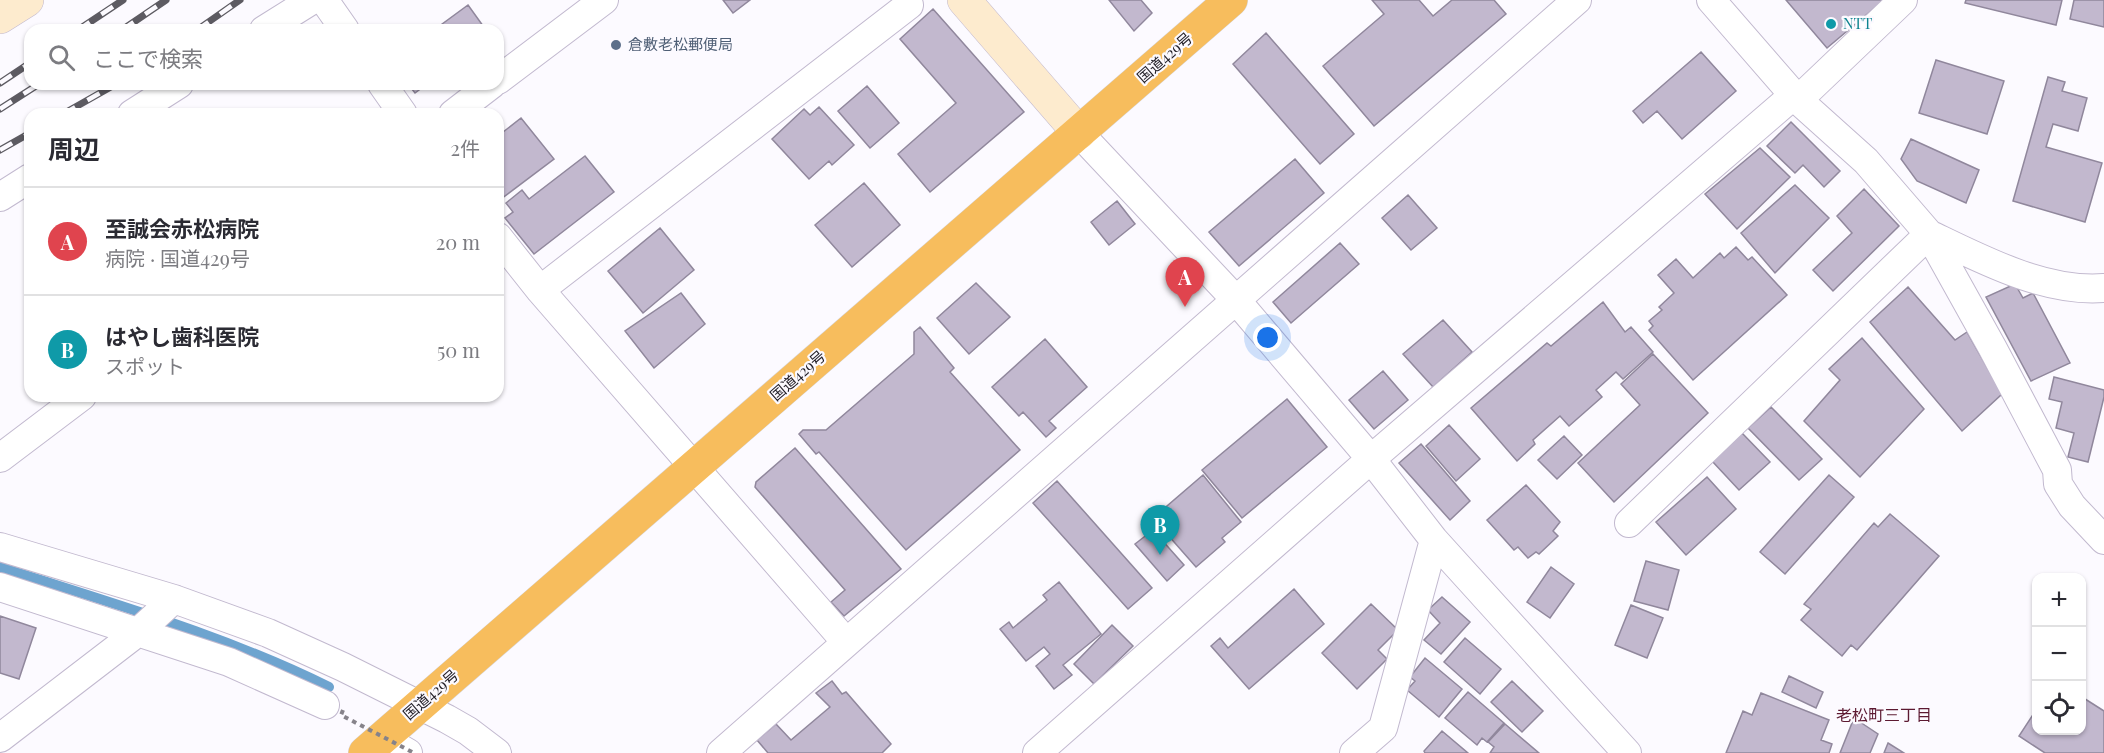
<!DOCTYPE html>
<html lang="ja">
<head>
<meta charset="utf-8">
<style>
  body { margin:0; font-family:"Playfair Display","Noto Sans JP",serif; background:#f2f2f3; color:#2b2b33 }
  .controls { position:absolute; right:18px; bottom:18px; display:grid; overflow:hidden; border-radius:12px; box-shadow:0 2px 4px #0004 }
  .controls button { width:54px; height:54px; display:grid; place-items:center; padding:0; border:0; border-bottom:2px solid #e1e1e2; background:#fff; color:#2b2b33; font:30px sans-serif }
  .you { position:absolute; left:1268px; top:338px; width:21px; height:21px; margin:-15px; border:4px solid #fff; border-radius:50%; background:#1a73e8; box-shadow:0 0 0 9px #1a73e833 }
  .badge { display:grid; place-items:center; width:39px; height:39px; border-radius:50%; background:#0f766e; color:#fff; font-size:20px; font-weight:700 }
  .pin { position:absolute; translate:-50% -50px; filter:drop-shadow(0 2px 3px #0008) }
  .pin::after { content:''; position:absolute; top:32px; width:21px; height:18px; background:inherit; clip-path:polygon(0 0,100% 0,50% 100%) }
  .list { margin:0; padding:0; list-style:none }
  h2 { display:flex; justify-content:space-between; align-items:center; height:78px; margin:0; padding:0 24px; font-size:26px }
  h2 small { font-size:20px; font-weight:400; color:#7c7c81 }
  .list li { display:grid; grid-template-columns:39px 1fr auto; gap:18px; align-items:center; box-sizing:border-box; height:108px; padding:0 24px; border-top:2px solid #e1e1e2 }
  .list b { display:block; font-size:22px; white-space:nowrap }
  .list p { margin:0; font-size:20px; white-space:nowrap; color:#7c7c81 }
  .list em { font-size:20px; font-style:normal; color:#7c7c81 }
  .icon { flex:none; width:33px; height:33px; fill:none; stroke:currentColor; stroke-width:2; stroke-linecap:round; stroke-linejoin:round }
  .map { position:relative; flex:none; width:2104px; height:753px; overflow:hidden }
  .search { position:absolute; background:#fff; box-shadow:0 2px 4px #0004; left:24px; top:24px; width:480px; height:66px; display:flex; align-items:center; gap:15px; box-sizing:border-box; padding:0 21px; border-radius:18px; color:#7c7c81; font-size:22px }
  .panel { position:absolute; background:#fff; box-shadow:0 2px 4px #0004; left:24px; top:108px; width:480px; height:294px; border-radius:18px }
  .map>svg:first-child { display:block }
</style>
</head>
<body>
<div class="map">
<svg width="2104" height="753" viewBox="0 0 2104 753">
  <rect width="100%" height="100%" fill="#fcfaff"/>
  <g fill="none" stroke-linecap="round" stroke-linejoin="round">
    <path stroke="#6ea4cf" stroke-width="10" d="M0 567C111 603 224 635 329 687"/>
  </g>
  <path fill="#c2b8ce" stroke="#90879c" stroke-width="1.5" d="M723 0H750L733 13Z
    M1109 0H1141L1152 13 1134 31Z
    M1372 0H1419L1433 16 1452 0H1494L1506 14 1374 126 1323 66 1384 14Z
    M1786 0H1884L1827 48Z
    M1966 0H2062L2056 25 1965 3Z
    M2074 0H2104V27L2070 19Z
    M468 5 486 30H434Z
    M933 9 1024 112 930 192 898 154 956 103 900 39Z
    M1266 33 1354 134 1320 164 1233 64Z
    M1701 52 1736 91 1682 139 1657 111 1643 123 1633 111Z
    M1936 60 2004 81 1987 134 1919 113Z
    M2048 77 2065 82 2062 91 2087 98 2078 131 2053 124 2046 147 2102 163 2085 222 2013 201Z
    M408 84H427L415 93Z
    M867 86 899 123 870 148 838 111Z
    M819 107 854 145 832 165 829 161 809 179 772 139 804 109 810 115Z
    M521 118 554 159 501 199 498 195V144L500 142 498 136Z
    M1791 122 1840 171 1824 187 1803 165 1795 173 1767 146Z
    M1911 139 1979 170 1966 203 1917 181 1901 159Z
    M1760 148 1790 177 1737 229 1705 194Z
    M585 156 614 192 534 254 505 218 513 212 506 203 522 190 529 199Z
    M1295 159 1324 193 1239 266 1209 232Z
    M864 183 900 225 852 267 815 225Z
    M1795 185 1829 218 1775 273 1741 233Z
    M1864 189 1899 226 1833 291 1813 270 1852 233 1837 216Z
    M1408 195 1437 228 1411 250 1382 218Z
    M1117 201 1135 224 1109 245 1091 222Z
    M660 228 694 270 643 313 608 271Z
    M1340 243 1359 264 1291 323 1273 302Z
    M1736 247 1748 260 1752 257 1787 295 1693 380 1649 330 1653 326 1649 321 1662 310 1659 307 1674 293 1658 275 1676 259 1693 278 1720 253 1724 258Z
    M976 283 1010 317 969 354 937 318Z
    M2015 284 2023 298 2033 293 2070 363 2031 381 1986 297Z
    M1908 287 1955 340 1967 332 2002 394 1962 431 1870 322Z
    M681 293 705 324 654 368 625 331Z
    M1603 302 1625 332 1631 327 1653 352 1623 379 1616 372 1596 390 1602 397 1569 426 1560 416 1533 440 1535 444 1517 461 1471 408 1547 343 1551 346Z
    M1443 320 1472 352 1433 387 1403 354Z
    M920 327 954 368 950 372 1020 450 906 550 819 452 816 454 799 434 803 430H826L914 354V332Z
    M1862 338 1924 409 1860 477 1804 421 1840 380 1829 369Z
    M1045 339 1087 387 1049 421 1056 428 1046 437 1023 412 1019 416 992 387Z
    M1653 354 1708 413 1614 502 1578 463 1640 405 1621 384Z
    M1383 371 1408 400 1374 429 1349 400Z
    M2054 377 2104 390V397L2088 462 2068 457 2074 433 2056 428 2062 402 2049 399Z
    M1287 399 1327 447 1242 518 1202 470Z
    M1771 407 1822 459 1799 480 1748 428Z
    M1449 425 1480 459 1456 481 1426 446Z
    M1742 433 1770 462 1739 490 1712 461Z
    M1564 436 1582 455 1557 479 1538 460Z
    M1421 444 1470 501 1450 520 1399 463Z
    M795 448 901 569 844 616 831 602 845 590 755 487 756 482Z
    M1203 475 1241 522 1222 538 1225 542 1196 567 1153 518Z
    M1829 475 1854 497 1785 574 1760 552Z
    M1707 477 1736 509 1686 555 1656 522Z
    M1057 481 1152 588 1128 609 1033 503Z
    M1526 485 1560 522 1553 531 1558 536 1539 554 1536 552 1528 558 1518 547 1514 550 1487 520Z
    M1890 514 1939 556 1857 650 1851 645 1842 656 1801 620 1811 609 1804 604 1874 523 1878 527Z
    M1153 530 1184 565 1167 581 1135 544Z
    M1646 561 1679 570 1668 610 1634 601Z
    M1551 567 1574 584 1550 618 1527 602Z
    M1059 582 1101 634 1063 665 1072 675 1054 689 1036 666 1050 654 1044 647 1026 661 1000 629 1009 622 1013 628 1047 600 1043 595Z
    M1294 589 1324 624 1249 689 1211 646 1220 638 1228 648Z
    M1442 597 1470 622 1441 654 1424 640 1440 623 1428 610Z
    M1371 604 1398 630 1378 650 1387 659 1357 689 1322 653Z
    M1631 605 1663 618 1647 658 1615 645Z
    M0 616 36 628 19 679 0 673Z
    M1112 625 1133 646 1094 684 1074 664Z
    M1465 638 1501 669 1480 694 1444 662Z
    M1425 658 1462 689 1439 717 1407 690 1415 681 1410 677Z
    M1789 676 1823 692 1816 708 1782 692Z
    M832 681 842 694 846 692 891 744 882 753H768L757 740 776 724 791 740 830 707 816 693Z
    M1512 681 1543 711 1522 732 1491 702Z
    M1468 692 1504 723 1487 742 1482 738 1477 745 1445 718Z
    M1761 693 1829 720 1821 740 1832 744 1829 753H1726L1743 711 1752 715Z
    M2082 697 2104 711V753H2045L2019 736 2036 710V730H2082Z
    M1854 718 1878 734 1870 753H1840Z
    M1505 724 1539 753H1490L1494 747 1488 742Z
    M1442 731 1468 753H1425L1424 751Z
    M1888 743 1904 753H1884Z"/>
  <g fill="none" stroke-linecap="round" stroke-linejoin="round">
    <defs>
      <path id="street" d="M324 0 345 30
        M1711 0 1798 100 1866 161 1929 234 1992 347 2057 470 2058 484 2072 506 2104 540
        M264 30 312 0
        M498 80 604 0
        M382 84 403 114
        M1798 100 1903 0
        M132 114 179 84
        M453 114 492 84
        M1079 133 1236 300 1371 459 1434 540 1627 753
        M0 197 30 178
        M1929 234C1981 259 2045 293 2104 288
        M498 237 540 290 846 642
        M540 290 909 5
        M0 458 82 396
        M1629 523 1929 234
        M0 547 174 599 268 633 343 667 447 719 468 731 497 753
        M0 587 229 662 325 705
        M0 738 138 632 174 599
        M382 738 408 753
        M721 753 1577 0
        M1037 753 1371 459 1794 95
        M1354 753 1383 728 1434 540"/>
      <path id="secondary" d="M964 0 1079 133
        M0 17 27 0"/>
      <path id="highway" d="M365 753 1231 0"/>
    </defs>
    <use href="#street" stroke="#c2b9cf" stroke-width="30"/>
    <use href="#secondary" stroke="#c2b9cf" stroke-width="34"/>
    <use href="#highway" stroke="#d7d6d8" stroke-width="34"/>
    <use href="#street" stroke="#fff" stroke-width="28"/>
    <use href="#secondary" stroke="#fdebce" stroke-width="33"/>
    <use href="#highway" stroke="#f7bd5d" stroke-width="33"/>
    <defs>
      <path id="rail" d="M78 30 123 0
        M122 30 166 0
        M197 30 240 0
        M0 83 30 63
        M0 109 39 84
        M63 114 116 84
        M0 150 30 133"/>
    </defs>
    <use href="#rail" stroke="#5d5b62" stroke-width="7"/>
    <use href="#rail" stroke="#fcfaff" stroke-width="4.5" stroke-dasharray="14" stroke-linecap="butt"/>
    <path stroke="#86838a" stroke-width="4" stroke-dasharray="4.5 4.5" stroke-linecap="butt" d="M343 710 341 715 414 753"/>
  </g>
  <circle fill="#0f9aa8" stroke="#fcfaff" stroke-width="2" cx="1831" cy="24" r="6"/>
  <circle fill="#5c6f8a" stroke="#fcfaff" stroke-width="2" cx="616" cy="45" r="6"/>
  <g text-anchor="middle" stroke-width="4.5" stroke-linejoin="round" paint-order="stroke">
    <g font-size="15" fill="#0d838f" stroke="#fcfaff" text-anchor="start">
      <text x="1843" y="29">NTT</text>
    </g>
    <g font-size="15" fill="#4e5e75" stroke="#fcfaff" text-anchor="start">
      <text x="628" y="50">倉敷老松郵便局</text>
    </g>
    <g font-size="15" fill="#201d25" stroke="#fcfaff">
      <text transform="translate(1165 58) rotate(-41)" y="5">国道429号</text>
      <text transform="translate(798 376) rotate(-41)" y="5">国道429号</text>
      <text transform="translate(431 695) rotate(-41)" y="5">国道429号</text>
    </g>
    <g font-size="16" fill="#5c1931" stroke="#fcfaff">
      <text x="1884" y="721">老松町三丁目</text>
    </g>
  </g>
</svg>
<div class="controls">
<button>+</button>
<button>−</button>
<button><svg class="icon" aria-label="locate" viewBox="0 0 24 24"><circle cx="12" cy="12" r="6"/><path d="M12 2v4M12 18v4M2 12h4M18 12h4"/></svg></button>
</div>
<div class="you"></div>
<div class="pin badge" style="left:1185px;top:307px;background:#e0444e">A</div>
<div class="pin badge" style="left:1160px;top:555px;background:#0f9aa8">B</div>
<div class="search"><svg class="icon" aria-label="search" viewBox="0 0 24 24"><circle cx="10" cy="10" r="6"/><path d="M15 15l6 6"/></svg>ここで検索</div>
<section class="panel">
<h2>周辺<small>2件</small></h2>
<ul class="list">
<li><span class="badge" style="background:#e0444e">A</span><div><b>至誠会赤松病院</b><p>病院 · 国道429号</p></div><em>20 m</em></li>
<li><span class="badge" style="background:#0f9aa8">B</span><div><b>はやし歯科医院</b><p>スポット</p></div><em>50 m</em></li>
</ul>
</section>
</div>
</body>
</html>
